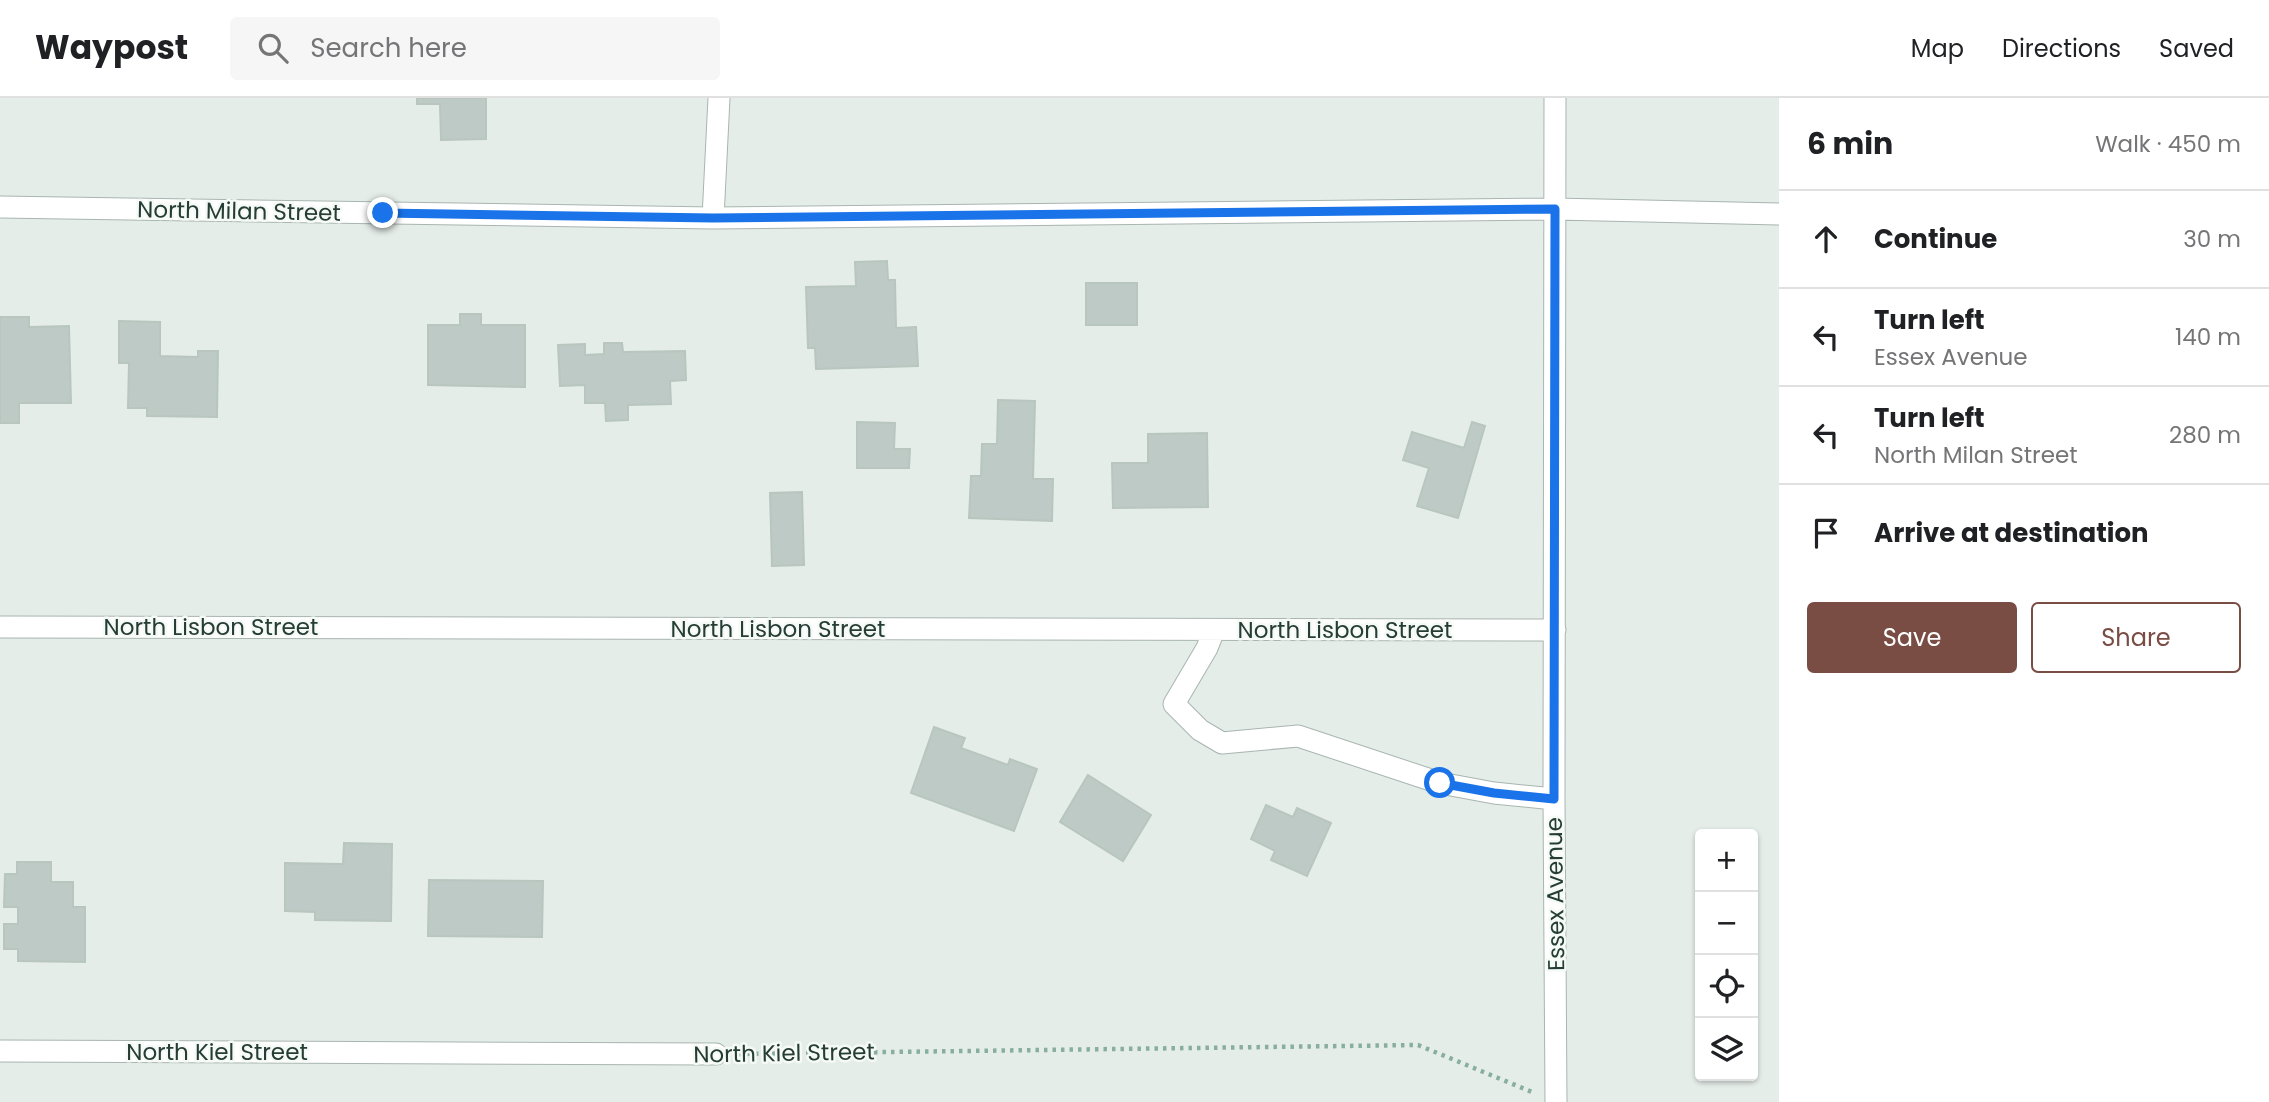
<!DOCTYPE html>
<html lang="en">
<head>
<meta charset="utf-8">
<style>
  body { margin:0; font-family:Poppins,sans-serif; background:#f6f6f6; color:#202124 }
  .controls { position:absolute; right:21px; bottom:21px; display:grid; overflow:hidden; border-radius:7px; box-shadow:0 2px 5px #0004 }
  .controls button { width:63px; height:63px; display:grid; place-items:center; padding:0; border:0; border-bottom:2px solid #e0e0e0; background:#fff; color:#202124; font:35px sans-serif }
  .stop { position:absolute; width:21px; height:21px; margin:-16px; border:5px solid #1a73e8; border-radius:50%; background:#fff }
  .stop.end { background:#1a73e8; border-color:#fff; box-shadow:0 2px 7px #0008 }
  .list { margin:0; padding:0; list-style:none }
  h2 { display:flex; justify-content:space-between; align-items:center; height:91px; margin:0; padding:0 28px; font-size:30px }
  h2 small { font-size:23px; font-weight:400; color:#757577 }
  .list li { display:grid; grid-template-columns:46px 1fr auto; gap:21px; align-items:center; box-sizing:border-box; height:98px; padding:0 28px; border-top:2px solid #e0e0e0 }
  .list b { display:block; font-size:26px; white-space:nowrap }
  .list p { margin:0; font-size:23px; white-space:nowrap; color:#757577 }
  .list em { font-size:23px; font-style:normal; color:#757577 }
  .actions { display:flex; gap:14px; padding:21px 28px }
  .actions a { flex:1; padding:16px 0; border:2px solid #794d44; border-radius:7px; text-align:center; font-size:24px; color:#794d44 }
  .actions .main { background:#794d44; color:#fff }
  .icon { flex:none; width:38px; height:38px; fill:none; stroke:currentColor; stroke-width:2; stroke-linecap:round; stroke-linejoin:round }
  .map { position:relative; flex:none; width:1779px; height:1004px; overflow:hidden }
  header { display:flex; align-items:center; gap:42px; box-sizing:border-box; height:98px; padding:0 35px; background:#fff; border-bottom:2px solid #e0e0e0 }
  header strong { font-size:33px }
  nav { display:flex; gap:38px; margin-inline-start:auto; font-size:24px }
  .search { width:490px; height:63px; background:#f6f6f6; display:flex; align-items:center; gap:18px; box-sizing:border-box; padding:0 24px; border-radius:7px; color:#757577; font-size:26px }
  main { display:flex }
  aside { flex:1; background:#fff }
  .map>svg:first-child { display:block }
</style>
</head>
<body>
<header>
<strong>Waypost</strong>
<div class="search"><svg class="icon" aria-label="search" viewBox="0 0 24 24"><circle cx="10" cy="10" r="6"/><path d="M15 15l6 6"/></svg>Search here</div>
<nav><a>Map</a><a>Directions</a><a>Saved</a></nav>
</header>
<main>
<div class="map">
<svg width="1779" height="1004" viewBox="0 0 1779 1004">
  <rect width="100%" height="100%" fill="#e5ede9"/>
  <path fill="#bdcac5" stroke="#b8c6bf" stroke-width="2" d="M417 0H486V41L441 42 440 6H417Z
    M887 163 888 182H895L896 230 916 229 918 268 816 271 815 250H808L806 189 856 188 855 164Z
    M1086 185H1137V227H1086Z
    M460 216H481V227H525V289L428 287V227H460Z
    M0 219H29V229L69 228 71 305H19V325H0Z
    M119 223 160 224V258L198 259V253H218L217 319 147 318V310H128L129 265H119Z
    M604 245H622L623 254 685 253 686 282 670 283 671 306 628 307V322L606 323 605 305H585V287L560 288 558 247 585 246V257L604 256Z
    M998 302 1035 303 1033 381H1053L1052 423 969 420 971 378H981L982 346H997Z
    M857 324 895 325 894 351H910L909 370H857Z
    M1472 324 1485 328 1458 420 1417 408 1429 370 1403 362 1412 334 1464 350Z
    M1207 335 1208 409 1113 410 1112 365H1148V336Z
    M802 394 804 467 772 468 770 395Z
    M934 629 965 640 961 650 1008 667 1010 661 1037 671 1014 733 911 695Z
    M1088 677 1151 717 1123 763 1060 724Z
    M1266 707 1293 719 1297 710 1331 725 1307 778 1271 762 1275 753 1251 741Z
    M344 745 392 746 391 823 315 822V814L285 813V765L343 766Z
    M17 764H51V784H73V809H85V864L18 863V851H4V826H18V809H4L5 776H17Z
    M429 782 543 783 542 839 428 838Z"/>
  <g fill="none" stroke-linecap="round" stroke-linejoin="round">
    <defs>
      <path id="minor" d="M1555 0 1554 701 1556 1004
        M0 109 713 120 1555 111 1779 116
        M713 120 719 0
        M0 529 1555 532
        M1214 532 1207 550 1174 606 1200 632 1222 645 1298 638 1440 685 1494 695 1554 701
        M0 953 716 956"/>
    </defs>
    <use href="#minor" stroke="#a8b5b0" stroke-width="23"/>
    <path stroke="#88aea0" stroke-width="4.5" stroke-dasharray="3.5 5" stroke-linecap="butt" d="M738 956 1418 947 1532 994"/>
    <use href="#minor" stroke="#fff" stroke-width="21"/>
  </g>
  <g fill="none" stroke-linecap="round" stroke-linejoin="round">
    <path stroke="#1a73e8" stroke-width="9" d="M383 115 713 120 1555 111 1554 701 1494 695 1440 685"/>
  </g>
  <g text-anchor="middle" stroke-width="5" stroke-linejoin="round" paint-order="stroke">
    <g font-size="23" fill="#263d36" stroke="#f5faf7">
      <text transform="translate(239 113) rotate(1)" y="8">North Milan Street</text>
      <text x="211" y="537">North Lisbon Street</text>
      <text x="778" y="539">North Lisbon Street</text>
      <text x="1345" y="540">North Lisbon Street</text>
      <text transform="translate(1555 796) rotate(-91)" y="8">Essex Avenue</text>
      <text x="217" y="962">North Kiel Street</text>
      <text transform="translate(784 955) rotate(-1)" y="8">North Kiel Street</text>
    </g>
  </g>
</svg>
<div class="controls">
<button>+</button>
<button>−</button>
<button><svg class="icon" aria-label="locate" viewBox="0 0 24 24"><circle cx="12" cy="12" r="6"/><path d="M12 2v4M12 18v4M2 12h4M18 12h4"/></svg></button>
<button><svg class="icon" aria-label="layers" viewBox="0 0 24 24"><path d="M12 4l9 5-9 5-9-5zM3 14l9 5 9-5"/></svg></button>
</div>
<div class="stop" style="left:1440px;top:685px"></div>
<div class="stop end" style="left:383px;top:115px"></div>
</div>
<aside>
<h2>6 min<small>Walk · 450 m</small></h2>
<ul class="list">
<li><svg class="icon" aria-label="ahead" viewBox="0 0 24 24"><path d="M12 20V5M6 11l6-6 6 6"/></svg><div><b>Continue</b></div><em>30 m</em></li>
<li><svg class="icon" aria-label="left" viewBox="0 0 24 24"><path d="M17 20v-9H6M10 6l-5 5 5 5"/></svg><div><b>Turn left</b><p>Essex Avenue</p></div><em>140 m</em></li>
<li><svg class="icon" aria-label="left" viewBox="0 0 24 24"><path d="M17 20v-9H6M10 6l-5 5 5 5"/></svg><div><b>Turn left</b><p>North Milan Street</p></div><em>280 m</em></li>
<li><svg class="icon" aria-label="arrive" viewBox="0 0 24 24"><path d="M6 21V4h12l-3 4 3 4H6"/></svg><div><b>Arrive at destination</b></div></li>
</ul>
<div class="actions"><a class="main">Save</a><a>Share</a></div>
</aside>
</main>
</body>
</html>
